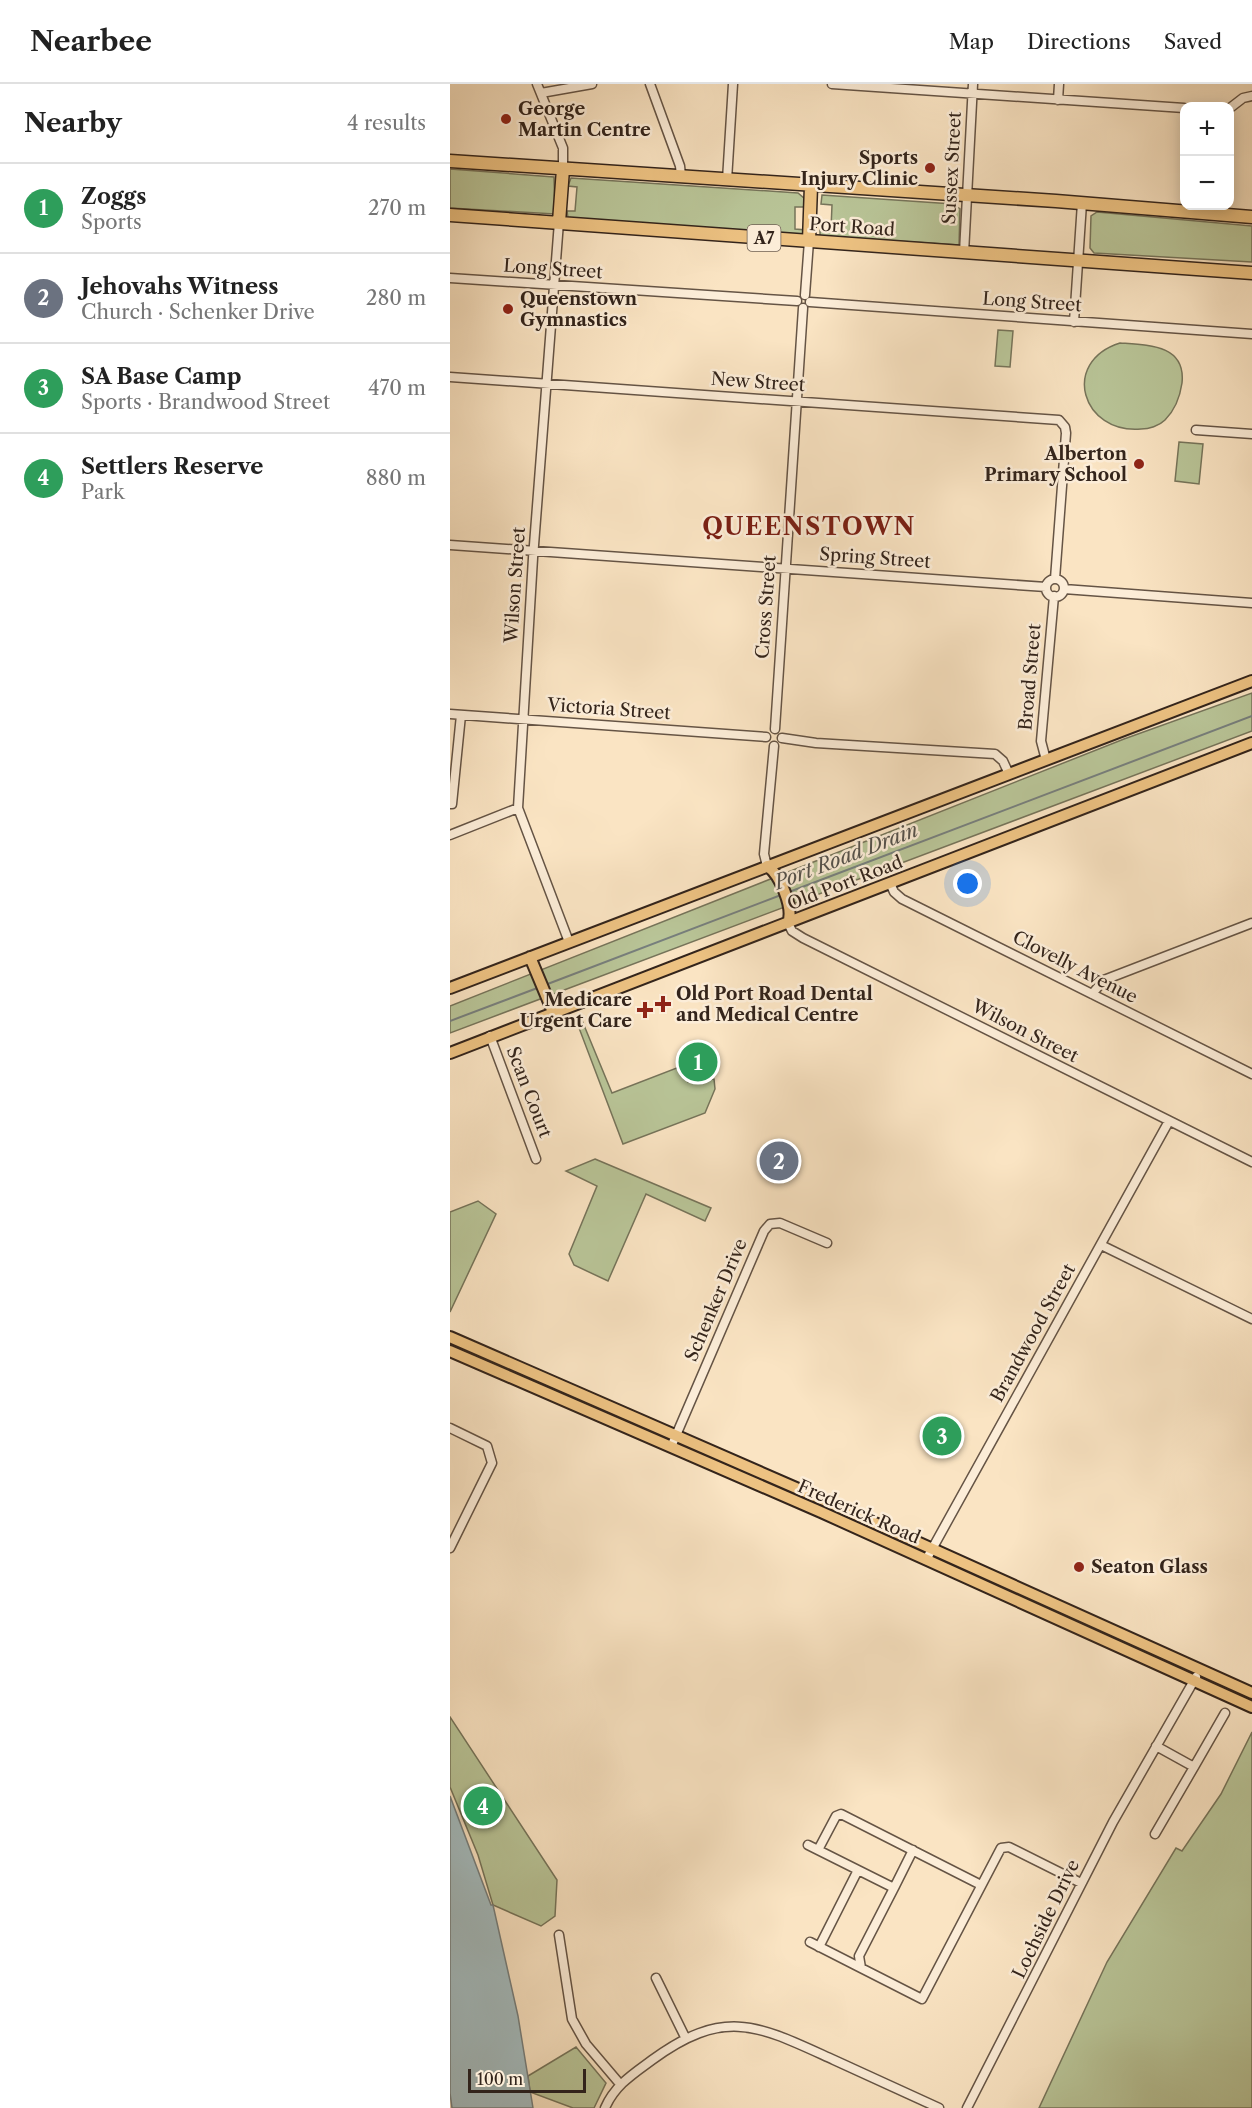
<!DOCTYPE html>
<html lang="en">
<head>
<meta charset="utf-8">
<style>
  body { margin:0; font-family:"Libre Caslon Text",serif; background:#f6f6f6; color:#222 }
  .controls { position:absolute; right:18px; top:18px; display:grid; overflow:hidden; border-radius:12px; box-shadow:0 3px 15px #0003 }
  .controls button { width:54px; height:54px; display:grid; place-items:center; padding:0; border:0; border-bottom:2px solid #e0e0e0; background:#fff; color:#222; font:30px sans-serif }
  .scale { position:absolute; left:18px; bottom:15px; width:118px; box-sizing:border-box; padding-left:6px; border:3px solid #33241b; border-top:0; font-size:16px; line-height:21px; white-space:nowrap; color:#33241b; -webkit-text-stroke:4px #fcedd8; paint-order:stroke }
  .you { position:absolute; left:518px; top:800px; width:21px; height:21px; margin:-15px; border:4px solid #fff; border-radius:50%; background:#1a73e8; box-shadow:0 0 0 9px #1a73e833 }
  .badge { display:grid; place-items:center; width:39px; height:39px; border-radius:50%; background:#2563eb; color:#fff; font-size:20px; font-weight:700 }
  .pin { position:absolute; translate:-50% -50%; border:3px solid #fff; box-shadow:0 2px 6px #0006 }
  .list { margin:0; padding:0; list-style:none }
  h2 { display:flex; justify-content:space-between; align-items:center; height:78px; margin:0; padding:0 24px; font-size:26px }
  h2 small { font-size:20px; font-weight:400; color:#767676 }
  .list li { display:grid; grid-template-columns:39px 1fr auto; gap:18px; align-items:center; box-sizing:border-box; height:90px; padding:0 24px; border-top:2px solid #e0e0e0 }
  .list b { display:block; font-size:22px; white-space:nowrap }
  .list p { margin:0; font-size:20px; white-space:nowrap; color:#767676 }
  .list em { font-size:20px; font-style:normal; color:#767676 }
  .map { position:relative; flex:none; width:802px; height:2024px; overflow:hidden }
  header { display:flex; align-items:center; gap:36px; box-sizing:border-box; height:84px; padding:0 30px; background:#fff; border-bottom:2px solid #e0e0e0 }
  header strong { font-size:28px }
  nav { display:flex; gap:33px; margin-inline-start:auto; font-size:21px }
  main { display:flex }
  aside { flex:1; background:#fff }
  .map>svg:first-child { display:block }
</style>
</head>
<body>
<header>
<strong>Nearbee</strong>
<nav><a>Map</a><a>Directions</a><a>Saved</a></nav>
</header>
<main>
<aside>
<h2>Nearby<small>4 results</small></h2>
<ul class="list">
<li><span class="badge" style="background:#2e9e5b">1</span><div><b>Zoggs</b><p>Sports</p></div><em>270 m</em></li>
<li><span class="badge" style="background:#6b7280">2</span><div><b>Jehovahs Witness</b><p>Church · Schenker Drive</p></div><em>280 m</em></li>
<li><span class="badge" style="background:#2e9e5b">3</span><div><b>SA Base Camp</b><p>Sports · Brandwood Street</p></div><em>470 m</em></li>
<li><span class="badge" style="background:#2e9e5b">4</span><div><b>Settlers Reserve</b><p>Park</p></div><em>880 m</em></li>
</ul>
</aside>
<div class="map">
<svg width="802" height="2024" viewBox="0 0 802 2024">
  <rect width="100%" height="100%" fill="#fae4c3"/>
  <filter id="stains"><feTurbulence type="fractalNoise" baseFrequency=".00333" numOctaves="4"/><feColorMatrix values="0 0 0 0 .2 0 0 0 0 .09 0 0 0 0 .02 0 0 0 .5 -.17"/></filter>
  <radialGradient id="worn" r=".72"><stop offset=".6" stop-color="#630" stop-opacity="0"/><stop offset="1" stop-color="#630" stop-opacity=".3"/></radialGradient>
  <path fill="#b9c598" stroke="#76745a" stroke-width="1.5" d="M0 85 104 93 105 130 0 124Z
    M121 94 348 109 355 115 357 123H345V145L356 146 354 151 118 134 117 127H125L127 103 118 102Z
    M372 111 503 120 510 125 509 161 370 152V145H381L382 121 371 120Z
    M647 128 802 142V178L644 169 640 164 641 132Z
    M548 246 563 247 560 283 545 282Z
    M670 259C699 261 736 261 732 299 730 313 725 326 715 336 709 342 699 345 691 345 632 350 610 278 670 259Z
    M729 358 753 360 749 400 725 397Z
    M802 609V647L0 949V922L674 655Z
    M131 934 162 1009 237 980 238 998 264 995 265 1005 255 1029 173 1060 126 936Z
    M145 1075 261 1124 255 1137 196 1110 158 1197 124 1181 119 1170 147 1102 116 1087Z
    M28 1117 46 1130 0 1228V1128Z
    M0 1633 107 1796 105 1832 91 1842 43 1821 28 1771 0 1703Z
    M802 1648V2024H589L657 1878 726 1764 732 1767 771 1710Z
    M126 1963 156 1999 144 2024H123L80 2008 78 1992Z"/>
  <path fill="#a4bcbf" stroke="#777f7d" stroke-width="1.5" d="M0 1712 41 1821H43L68 1932 83 2024H2L0 2009Z"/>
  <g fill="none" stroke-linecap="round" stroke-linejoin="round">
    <path stroke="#777f7d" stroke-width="2" d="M339 808 802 632
      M95 901 331 811
      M0 937 90 903"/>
    <defs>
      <path id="minor" d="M87 0 113 64V85
        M200 0 230 82 231 92
        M382 0 734 24
        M91 9 142 0
        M608 16 609 0
        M780 24 793 14 802 12
        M277 96 283 0
        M109 138 83 474 68 724 119 858
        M514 169 523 0
        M0 194 347 217
        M355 211 359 157
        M360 218 802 250
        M624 238 632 119
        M0 293 609 336 615 343 616 349 605 495
        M746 346 802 350
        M0 461 596 503
        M596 504a9 9 0 1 1 18 0a9 9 0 1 1-18 0Z
        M614 505 802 519
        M0 630 316 653
        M325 645 353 224
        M332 654 366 659 545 670 553 677 559 690
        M596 676 591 657 604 512
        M0 720H2L11 631
        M0 751 68 724
        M317 782 314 770 324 662
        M440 799 444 808 452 815 802 990
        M338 839 342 847 353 854 802 1078
        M642 910 654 896 802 839
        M40 952 86 1075
        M651 1161 802 1235
        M0 1344 37 1362 42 1379 0 1464
        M221 1363 314 1147 320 1140 330 1139 377 1159
        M476 1476 719 1037
        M706 1662 744 1683 775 1629
        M705 1750 744 1683
        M358 1761 444 1804 409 1872 411 1884 472 1915 551 1764 559 1763 631 1799
        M368 1766 386 1732 391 1730 531 1801
        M444 1804 463 1766
        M109 1851 122 1935 136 1960 170 2000
        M360 1858 411 1884
        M369 1863 408 1786
        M206 1894 235 1953
        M155 2024C165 2001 183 1990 202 1976 276 1922 309 1942 384 1976 419 1992 454 2008 489 2024
        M517 2024 663 1738 746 1593"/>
      <path id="major" d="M317 782C330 790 344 824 338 839
        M80 873 103 928
        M0 904 802 597
        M0 969 802 659
        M0 1253 376 1417 802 1609
        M0 1267 371 1428 802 1623"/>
      <path id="highway" d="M0 77 606 117 802 133
        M0 131 802 189
        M109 138 113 85
        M359 157 361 102"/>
    </defs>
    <use href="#minor" stroke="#655445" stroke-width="11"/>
    <use href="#major" stroke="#33241b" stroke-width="14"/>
    <use href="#highway" stroke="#33241b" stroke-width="15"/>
    <use href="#minor" stroke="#fcedd8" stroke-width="8"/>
    <use href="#major" stroke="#edc282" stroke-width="10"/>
    <use href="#highway" stroke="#edc282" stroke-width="12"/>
  </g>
  <g fill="#8f2418" stroke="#fcedd8" stroke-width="2">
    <circle cx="56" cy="35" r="6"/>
    <circle cx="480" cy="84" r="6"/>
    <circle cx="58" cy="225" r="6"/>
    <circle cx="689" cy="380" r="6"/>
    <path d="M210 911h6v6h6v6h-6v6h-6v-6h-6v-6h6z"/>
    <path d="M192 917h6v6h6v6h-6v6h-6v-6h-6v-6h6z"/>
    <circle cx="629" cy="1483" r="6"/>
  </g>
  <g text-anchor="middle" stroke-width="5" stroke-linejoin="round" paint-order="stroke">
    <rect fill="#fcedd8" stroke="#6f6054" stroke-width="1.5" x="297.5" y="141" width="33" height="26" rx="4.5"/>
    <g font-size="16" font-weight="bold" fill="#33241b">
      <text x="314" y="160">A7</text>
    </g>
    <g font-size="18" font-weight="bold" fill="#33241b" stroke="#fcedd8" text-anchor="start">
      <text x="68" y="31">George<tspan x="68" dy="21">Martin Centre</tspan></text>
      <text x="468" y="80" text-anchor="end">Sports<tspan x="468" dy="21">Injury Clinic</tspan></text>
      <text x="70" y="221">Queenstown<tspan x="70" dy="21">Gymnastics</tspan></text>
      <text x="677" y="376" text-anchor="end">Alberton<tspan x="677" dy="21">Primary School</tspan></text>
      <text x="226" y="916">Old Port Road Dental<tspan x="226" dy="21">and Medical Centre</tspan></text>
      <text x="182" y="922" text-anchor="end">Medicare<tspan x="182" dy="21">Urgent Care</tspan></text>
      <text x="641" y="1489">Seaton Glass</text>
    </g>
    <g font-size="18" fill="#33241b" stroke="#fcedd8">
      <text transform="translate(502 84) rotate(-87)" y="6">Sussex Street</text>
      <text transform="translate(402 143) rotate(4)" y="6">Port Road</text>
      <text transform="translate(103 185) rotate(4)" y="6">Long Street</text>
      <text transform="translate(582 218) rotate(4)" y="6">Long Street</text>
      <text transform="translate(308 298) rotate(4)" y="6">New Street</text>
      <text transform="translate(425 474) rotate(4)" y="6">Spring Street</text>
      <text transform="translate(65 501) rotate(-86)" y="6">Wilson Street</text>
      <text transform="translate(316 523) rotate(-86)" y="6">Cross Street</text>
      <text transform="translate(580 593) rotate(-85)" y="6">Broad Street</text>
      <text transform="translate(159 625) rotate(4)" y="6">Victoria Street</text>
      <text transform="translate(395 799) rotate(-21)" y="6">Old Port Road</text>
      <text transform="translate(625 883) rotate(27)" y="6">Clovelly Avenue</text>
      <text transform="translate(575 947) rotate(27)" y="6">Wilson Street</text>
      <text transform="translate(79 1008) rotate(69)" y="6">Scan Court</text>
      <text transform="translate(266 1216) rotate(-67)" y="6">Schenker Drive</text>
      <text transform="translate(583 1249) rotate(-61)" y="6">Brandwood Street</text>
      <text transform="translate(409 1428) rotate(24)" y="6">Frederick Road</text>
      <text transform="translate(596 1835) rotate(-64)" y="6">Lochside Drive</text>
    </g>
    <g font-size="20" font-style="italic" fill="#55524c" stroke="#fcedd8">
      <text transform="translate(396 772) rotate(-21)" y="7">Port Road Drain</text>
    </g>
    <g font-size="24" font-weight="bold" letter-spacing="1.5" fill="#7a1f14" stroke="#fcedd8">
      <text x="359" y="451">QUEENSTOWN</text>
    </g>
  </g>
  <rect width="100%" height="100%" filter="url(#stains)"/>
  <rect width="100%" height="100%" fill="url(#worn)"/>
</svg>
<div class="controls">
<button>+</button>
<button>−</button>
</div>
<div class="scale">100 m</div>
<div class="you"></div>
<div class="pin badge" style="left:248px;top:978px;background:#2e9e5b">1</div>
<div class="pin badge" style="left:329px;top:1077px;background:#6b7280">2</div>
<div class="pin badge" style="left:492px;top:1352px;background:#2e9e5b">3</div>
<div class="pin badge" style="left:33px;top:1722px;background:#2e9e5b">4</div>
</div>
</main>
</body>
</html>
